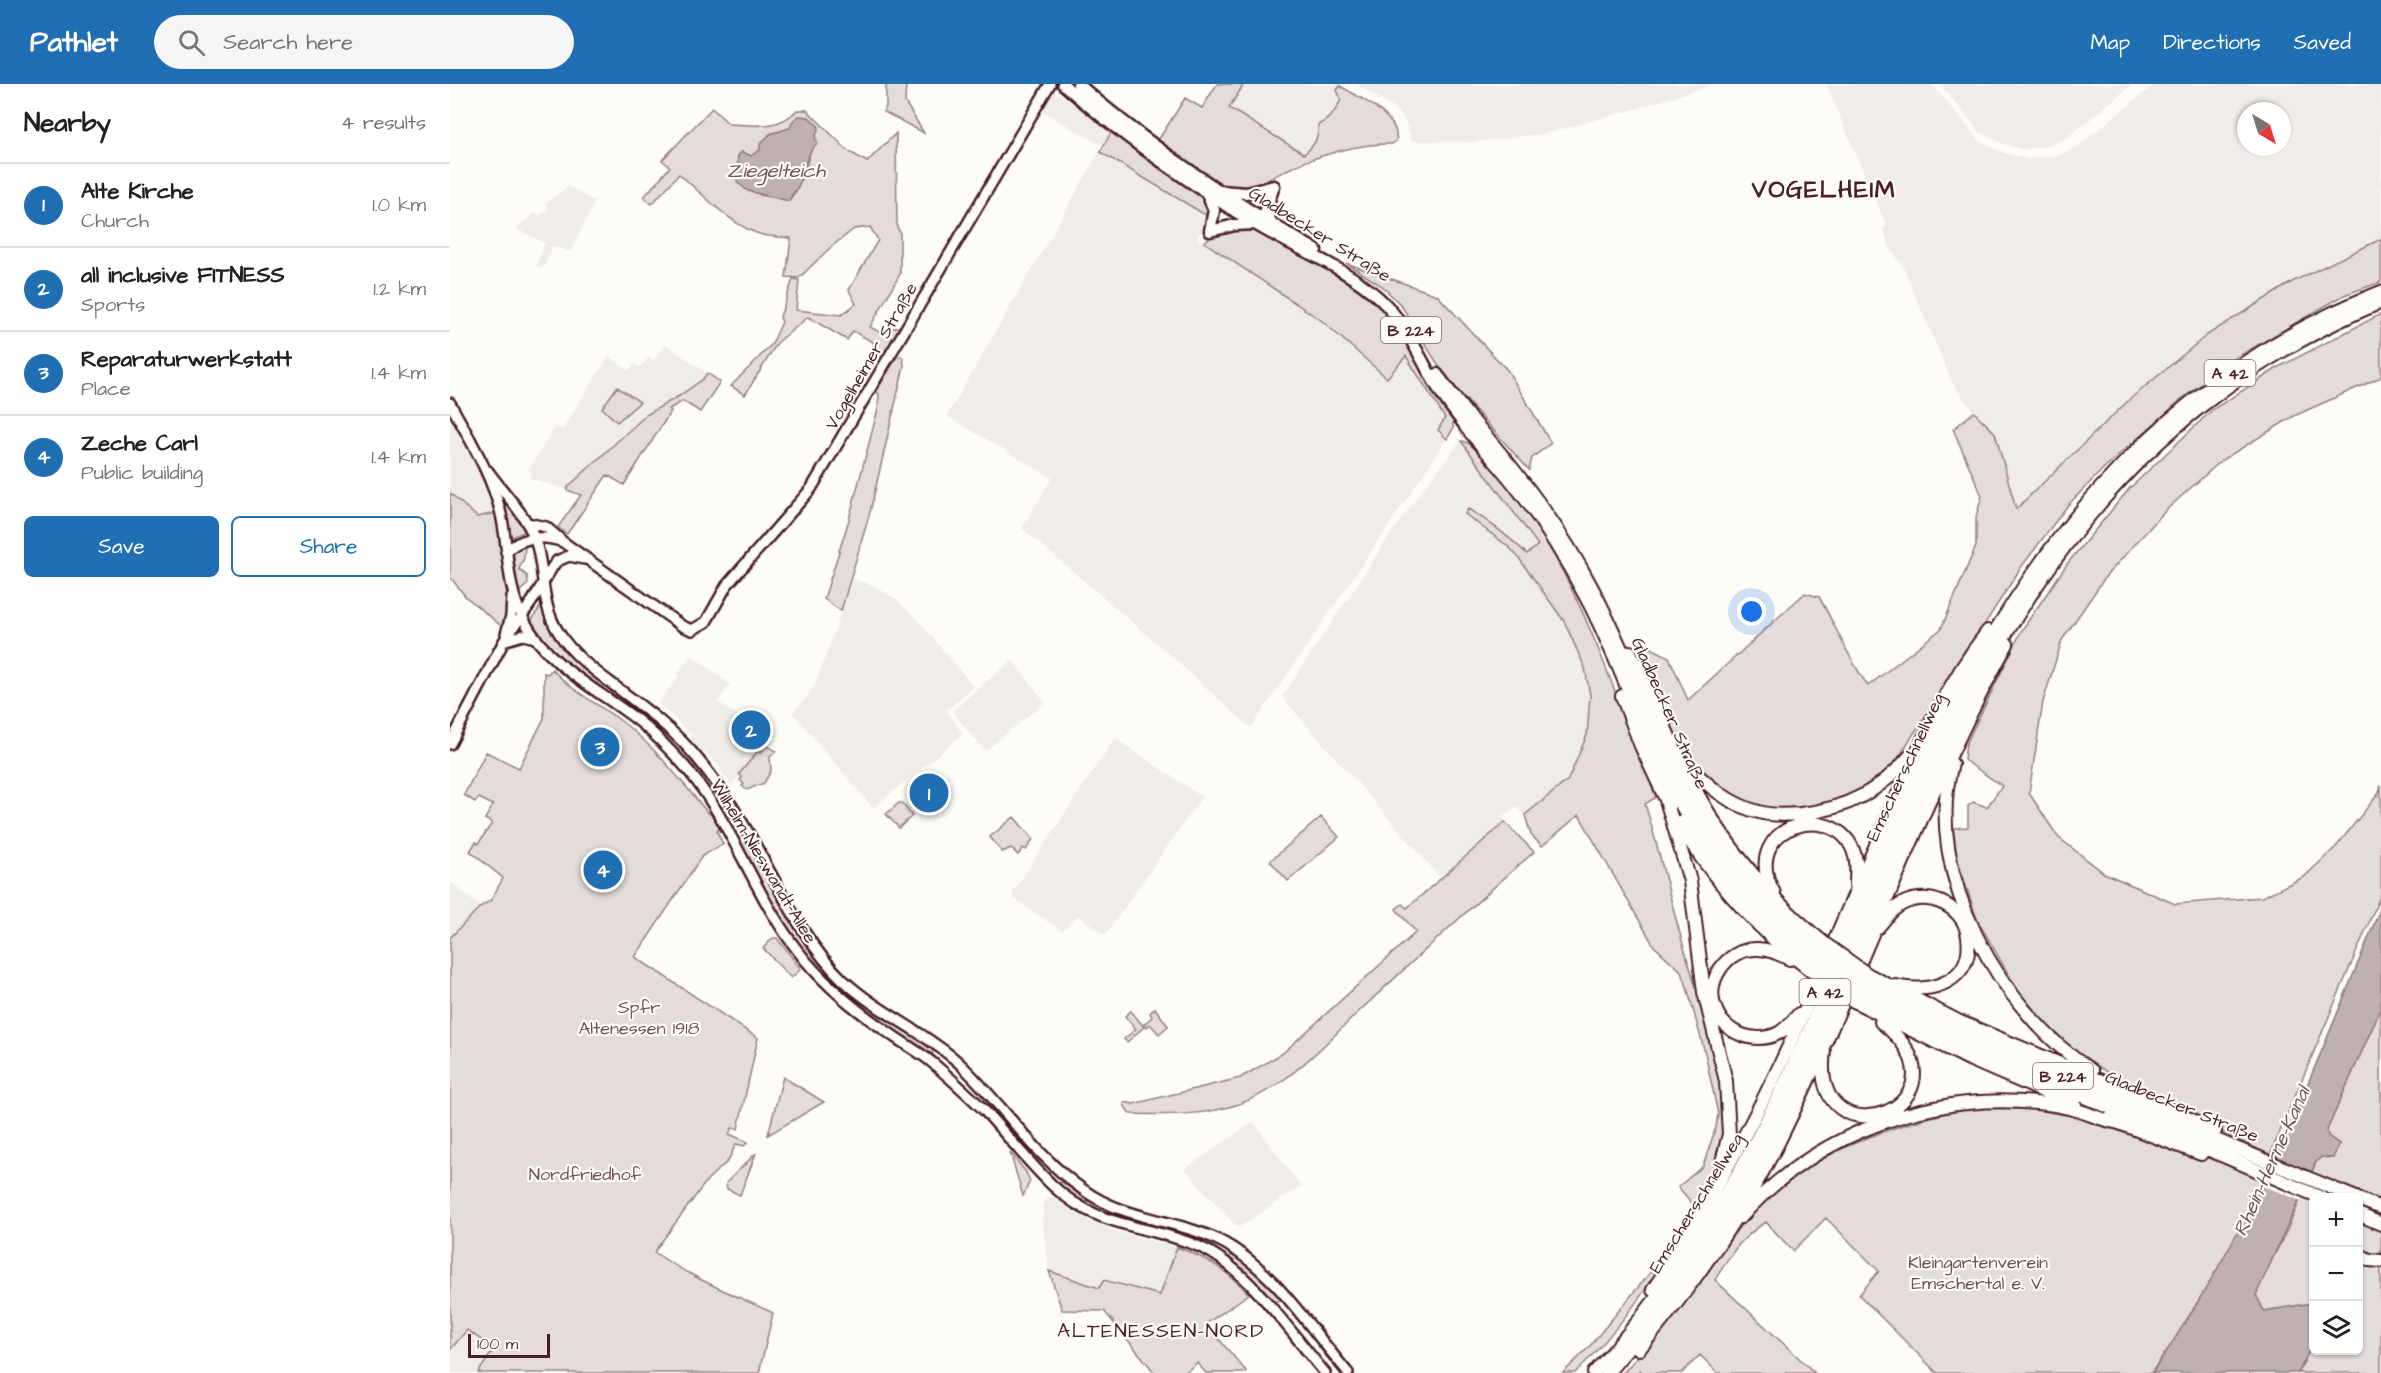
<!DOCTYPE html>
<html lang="en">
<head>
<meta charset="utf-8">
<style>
  body { margin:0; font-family:"Architects Daughter",sans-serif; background:#f6f6f6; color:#202124 }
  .controls { position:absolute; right:18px; bottom:18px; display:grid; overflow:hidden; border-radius:9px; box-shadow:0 2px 4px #0004 }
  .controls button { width:54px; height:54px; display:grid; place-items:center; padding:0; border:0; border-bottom:2px solid #e0e0e0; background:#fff; color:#202124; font:30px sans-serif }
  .compass { position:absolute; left:1787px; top:18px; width:54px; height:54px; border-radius:50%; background:#fff; box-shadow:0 2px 4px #0004; rotate:142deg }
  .scale { position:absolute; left:18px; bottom:15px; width:82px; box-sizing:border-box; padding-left:6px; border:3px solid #4a1f2b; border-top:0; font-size:16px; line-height:21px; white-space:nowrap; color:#4a1f2b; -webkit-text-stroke:4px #fdfcf7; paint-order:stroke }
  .you { position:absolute; left:1302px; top:528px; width:21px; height:21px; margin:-15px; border:4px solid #fff; border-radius:50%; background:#1a73e8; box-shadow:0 0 0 9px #1a73e833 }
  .badge { display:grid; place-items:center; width:39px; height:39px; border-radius:50%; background:#1f6fb2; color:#fff; font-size:20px; font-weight:700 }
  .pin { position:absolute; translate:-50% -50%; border:3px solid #fff; box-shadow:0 2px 6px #0006 }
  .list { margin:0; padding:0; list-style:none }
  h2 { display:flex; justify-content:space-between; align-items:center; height:78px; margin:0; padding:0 24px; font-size:26px }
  h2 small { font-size:20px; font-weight:400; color:#757577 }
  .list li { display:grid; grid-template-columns:39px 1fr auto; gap:18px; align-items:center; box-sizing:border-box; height:84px; padding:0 24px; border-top:2px solid #e0e0e0 }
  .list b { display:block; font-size:22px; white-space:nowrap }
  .list p { margin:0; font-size:20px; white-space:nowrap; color:#757577 }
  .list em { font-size:20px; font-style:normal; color:#757577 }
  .actions { display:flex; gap:12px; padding:18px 24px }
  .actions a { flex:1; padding:14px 0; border:2px solid #1f6fb2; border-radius:9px; text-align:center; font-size:21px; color:#1f6fb2 }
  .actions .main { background:#1f6fb2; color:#fff }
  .icon { flex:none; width:33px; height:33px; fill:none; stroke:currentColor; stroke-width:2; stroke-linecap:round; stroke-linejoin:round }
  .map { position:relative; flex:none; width:1931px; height:1289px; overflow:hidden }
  header { display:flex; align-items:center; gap:36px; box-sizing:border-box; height:84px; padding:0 30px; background:#1f6fb2; color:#fff }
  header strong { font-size:28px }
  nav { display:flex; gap:33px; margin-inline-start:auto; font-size:21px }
  .search { width:420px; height:54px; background:#f6f6f6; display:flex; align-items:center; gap:15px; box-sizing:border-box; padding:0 21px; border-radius:33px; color:#757577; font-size:22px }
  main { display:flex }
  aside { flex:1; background:#fff }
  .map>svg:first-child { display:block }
</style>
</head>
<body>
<header>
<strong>Pathlet</strong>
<div class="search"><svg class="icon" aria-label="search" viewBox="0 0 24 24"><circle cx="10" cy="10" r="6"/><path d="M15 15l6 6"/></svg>Search here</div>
<nav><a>Map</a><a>Directions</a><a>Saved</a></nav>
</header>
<main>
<aside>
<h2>Nearby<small>4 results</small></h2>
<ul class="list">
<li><span class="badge">1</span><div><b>Alte Kirche</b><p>Church</p></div><em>1.0 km</em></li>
<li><span class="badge">2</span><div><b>all inclusive FITNESS</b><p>Sports</p></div><em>1.2 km</em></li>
<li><span class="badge">3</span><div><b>Reparaturwerkstatt</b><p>Place</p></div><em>1.4 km</em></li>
<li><span class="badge">4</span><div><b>Zeche Carl</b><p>Public building</p></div><em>1.4 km</em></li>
</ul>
<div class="actions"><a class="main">Save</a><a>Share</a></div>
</aside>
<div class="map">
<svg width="1931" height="1289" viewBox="0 0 1931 1289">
  <rect width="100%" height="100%" fill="#fdfcf7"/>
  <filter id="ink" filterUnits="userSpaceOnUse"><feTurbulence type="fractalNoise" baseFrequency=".0167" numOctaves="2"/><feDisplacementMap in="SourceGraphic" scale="12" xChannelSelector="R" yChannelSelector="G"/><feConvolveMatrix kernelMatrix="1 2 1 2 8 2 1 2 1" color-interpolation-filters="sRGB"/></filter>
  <g filter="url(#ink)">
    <path fill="#f0ece8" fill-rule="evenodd" d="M794 0H891L887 6 891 15 879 35 869 41V50L862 64 854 70 778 24Z
      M906 0H1265L1188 24 1098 49 1024 58 961 57 957 41 952 32 942 23Z
      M1376 0H1481L1530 57 1554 69 1580 75 1608 72 1628 62 1705 0H1931V155L1842 198 1757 251 1680 315 1565 426 1545 349 1524 328 1502 298 1453 183 1439 162 1433 144 1437 143ZM1796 27H1832V63H1796Z
      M1490 0H1683L1618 53 1599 62 1573 65 1556 61 1530 48Z
      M603 5 744 105 759 134 747 153 753 158 764 151 911 203 1004 337 1003 345 968 398 801 644 702 555 572 444 602 394 497 332 653 62 590 26Z
      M118 102 145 118 120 168 103 162 93 185 86 182 95 159 66 145 86 128 89 132 99 125 95 120Z
      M215 260 257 289 253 295 229 312 196 331 118 402 117 406 79 394 82 388 78 386 95 359 106 342 112 346 159 272 179 287 184 280 189 283 199 274 204 276Z
      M0 335 23 373 37 408 42 413 46 429 27 433 0 409Z
      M1011 357 1088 461 1077 470 1055 448 1037 436 1019 425 1015 430 1059 463 1114 537 1135 584 1140 611 1137 651 1118 696 1075 731 1066 723 1053 733 1055 738 991 794 832 613 937 456 972 406Z
      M403 495 422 501 447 516 466 534 524 603 496 626 513 650 423 724 343 629 359 610 367 596Z
      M241 571 280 600 268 618 295 637 311 642 323 653 281 701 260 671 237 659 242 651 208 619 229 592 228 589Z
      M562 576 595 618 535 667 502 627Z
      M665 654 752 713 655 851 628 831 612 847 563 814V808Z
      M0 797 30 823 0 854Z
      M803 1038 851 1102 791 1142 785 1141 735 1085Z
      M599 1112 603 1113 629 1131 664 1147 727 1163 710 1211 654 1196 649 1204 599 1187 592 1135 594 1120Z
      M17 1246 44 1265 28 1289H0V1266Z"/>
    <path fill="#e3dcda" stroke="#967e82" stroke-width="1.5" fill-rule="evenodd" d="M436 0H456L455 18 474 49 434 28 436 22Z
      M767 0H794L779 24 854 70C864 62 869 54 868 41 880 35 886 27 891 15L887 6 890 2C908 13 951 32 946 57L942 60C914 59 885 67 860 76 819 89 807 116 760 96 741 87 724 70 707 58L735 14 752 24Z
      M262 24 279 40C304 41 329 46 347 26H357L398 67 417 78 446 49 447 143 450 148V190L420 243 429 248 458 240 433 283 423 258 403 247 397 256 358 233 327 259 295 311 281 302 322 260 332 238 330 233 343 195 349 196 346 226 391 231 406 220 399 206 428 156 420 143 404 145 381 163 349 194 336 193 341 154C332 153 322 153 313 151 283 144 252 109 229 90L202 120 194 113 220 83 212 76ZM340 44 361 64 356 83 346 107 339 116 310 111 289 85 288 72 292 68 301 72 310 66 320 50Z
      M662 47 757 116 760 126 759 133 650 68Z
      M800 143 911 203 945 235 1003 334V345L997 355 988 346 995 334 956 272 937 294 872 237 754 158 764 151Z
      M1931 155V198L1894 211 1785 274 1733 314 1654 384 1618 421 1572 482 1441 685C1427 696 1413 709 1396 716 1382 723 1339 728 1324 726 1300 724 1263 704 1248 686 1224 657 1207 605 1192 570L1190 558 1219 573 1238 616 1355 509 1369 513C1386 542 1398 574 1418 602L1491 545 1526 462V433L1532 412 1503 345 1524 328 1545 349 1566 425 1680 315 1757 251 1842 198Z
      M896 179 987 211 1058 287 1101 359 1082 374 1079 386 995 292 951 221 932 202Z
      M1931 230V293L1844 332 1772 376 1716 426 1656 492 1612 556 1593 618 1579 709 1608 753 1654 789 1725 820 1812 813 1854 793 1886 763 1929 709 1931 701V810L1820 1071 1690 1009 1616 962 1570 910 1527 835 1507 774 1503 744 1518 743V722L1523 718 1537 723 1552 702 1514 676 1516 660 1572 546 1617 480 1679 405 1762 326 1829 283Z
      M451 272 453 274 454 282 420 428 391 527 374 515 398 439 428 325 429 310 426 308 447 273Z
      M257 289 270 298 250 328 233 317 219 325 221 327 174 401 157 391 117 450 108 443 131 411 117 406 118 403 196 331 229 312 253 295Z
      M167 303 190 318 167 338 152 324Z
      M1011 357C1020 357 1029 370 1035 376 1123 467 1159 599 1206 713L1195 720C1209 765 1219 811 1232 857 1248 912 1275 986 1273 1043 1272 1073 1259 1099 1247 1125L1228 1103 1253 1082 1266 1043 1268 1030 1255 969 1235 896 1231 887 1204 862 1129 731 1092 762 1081 751 1075 731 1118 696 1137 651 1140 611 1135 584 1114 537 1068 473 1059 463 1015 430 1018 425C1041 438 1058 452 1077 470L1088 461Z
      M0 409 27 433 46 429 59 524 55 545 16 513 0 493Z
      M51 415 79 446 59 454Z
      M75 462 74 474 69 485 77 492 78 500 69 508 65 494 62 471 66 464Z
      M92 520 95 533 109 558 129 578 222 650 255 688 379 885 483 958 482 978 403 920 348 865 236 679 121 585 100 566 79 540Z
      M102 585C120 606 148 620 171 637 204 662 227 692 253 723 259 732 266 733 271 741L267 748 273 760 252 772 185 873 308 954 288 1045 282 1044 279 1050 298 1058 294 1062 286 1060 278 1077 258 1095 204 1168C241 1194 283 1210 323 1229L309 1289H28L44 1265 17 1246 0 1266V854L30 823 41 816 53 794 20 767 26 758 28 760 42 739 35 735 43 721 29 714 25 718 14 711 36 668 69 684 94 634V589L98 590Z
      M317 662 326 667 320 673 321 687 314 699 297 706 292 702 294 700 290 696 292 693 289 690 308 667 310 669Z
      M449 719H452L462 732 449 744 436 730Z
      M564 733 583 755 576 766 573 764 568 771 561 764 552 768 540 753Z
      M871 733 889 753 838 797 820 777Z
      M1055 738 1084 768C1027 817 973 868 918 919 879 955 840 1002 789 1020 755 1032 715 1031 680 1030L674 1021 675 1018 683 1020 790 994 833 969 966 848 946 825 952 820 957 824Z
      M323 854H327L351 885 341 894 313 864Z
      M705 924 718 942 709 950 700 940 697 943 694 940 702 933 700 929Z
      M1931 924V1289H1848L1863 1259 1864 1266H1908V1114H1864L1863 1219 1814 1227 1806 1211 1809 1202 1838 1144 1866 1078 1871 1073 1882 1074 1889 1060 1878 1052 1877 1046Z
      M681 927 694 943 677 958 674 955 686 945 675 932Z
      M333 993 374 1018 318 1051Z
      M1516 1024 1582 1025 1633 1034 1677 1048 1727 1068 1773 1077 1814 1091C1787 1157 1744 1232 1701 1289H1487L1409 1211 1429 1187 1376 1134 1343 1167 1316 1138C1290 1154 1280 1171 1265 1196L1365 1289H1268L1250 1271 1232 1289H1192L1190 1286 1187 1289H1173C1197 1262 1222 1234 1244 1205 1258 1187 1269 1167 1284 1150 1304 1124 1334 1098 1362 1081 1409 1052 1464 1037 1516 1024Z
      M560 1068 576 1088 580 1097 573 1112Z
      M306 1069 290 1111 277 1105 276 1099Z
      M612 1097C645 1125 683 1133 723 1144L719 1149 687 1142 637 1123 608 1102Z
      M1230 1145H1236C1201 1199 1171 1244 1125 1289H1113L1139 1263 1217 1168Z
      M727 1163C759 1175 775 1185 799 1210L756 1240 796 1287 794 1289H756L747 1279 734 1289H705L654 1227 612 1226 599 1187 649 1204 654 1196 710 1211Z
      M783 1168 795 1176 832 1214 822 1221 777 1176Z"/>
    <path fill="#c0b1b1" stroke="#91777b" stroke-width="1.5" d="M348 32 359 33 369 43 365 54 368 59C355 68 355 90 347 104 344 109 341 111 339 117L298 107 287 98 288 72 292 68 301 72 310 66V60L320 50 340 44 342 38Z
      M1931 823V924L1877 1046 1878 1052 1889 1060 1883 1074 1871 1073 1866 1078 1806 1211 1814 1227 1863 1219V1259L1848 1289H1702C1717 1268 1730 1246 1744 1224 1822 1098 1875 959 1931 823Z"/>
    <path fill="#fdfcf7" d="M1821 1074 1862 1091 1851 1117 1809 1100Z"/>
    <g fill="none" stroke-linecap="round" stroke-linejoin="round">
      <defs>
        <path id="secondary" d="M0 319C19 354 42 391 51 430 59 465 56 504 74 536 98 583 151 607 191 639 205 650 217 663 230 677 281 732 302 809 348 867 373 900 405 926 439 949 454 960 470 968 484 980 501 995 518 1010 534 1026 557 1051 578 1078 603 1102 651 1147 698 1139 752 1164 798 1185 842 1250 875 1289
          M38 387C55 411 79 433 87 462 95 492 91 522 109 549 124 573 148 589 170 606 198 627 225 647 247 674 273 705 295 741 314 777 337 819 358 862 392 895 427 928 472 946 508 978 552 1019 585 1073 635 1107 673 1134 720 1135 762 1153 819 1178 858 1242 898 1289
          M77 439 96 443 111 456
          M56 468C71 452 93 451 113 458L232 542 242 546 256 538 277 501 361 405 600 0
          M56 550 61 532 62 513
          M56 556 73 551 86 554
          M0 660 54 557 83 516 103 482 107 477 119 472 134 475"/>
        <path id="primary" d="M613 0C672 52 738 98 805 140 846 165 894 182 930 215 957 240 970 275 989 306 997 319 1007 331 1016 343
          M628 0C701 64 781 117 866 166
          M771 107 796 109 824 102
          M757 110 764 126 760 147 785 141 806 140
          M822 141 816 125 824 102
          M987 290 1023 337"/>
        <path id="highway" d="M1023 337C1068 389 1110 443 1142 504 1178 571 1200 644 1236 711 1270 774 1317 825 1371 870
          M1016 343C1034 365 1054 386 1071 409 1096 442 1117 477 1136 513 1167 571 1187 634 1216 692 1251 766 1304 826 1366 878
          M1180 568C1206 621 1227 677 1258 728 1289 779 1329 823 1375 860
          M1172 612 1191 662 1219 722
          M1236 680C1257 701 1280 721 1309 728 1321 732 1337 731 1350 730 1397 725 1430 707 1461 671
          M1502 680C1472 789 1551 928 1642 987
          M1216 716 1240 797 1254 908 1276 997 1279 1050 1269 1090
          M1228 738C1262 795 1307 845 1360 886
          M1324 809C1285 739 1395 711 1406 777 1407 785 1406 793 1406 801
          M1428 843C1434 836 1440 828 1447 823 1474 804 1514 820 1518 853 1524 897 1481 911 1446 902
          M1340 875C1329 870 1317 864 1305 865 1276 866 1255 897 1265 924 1274 950 1305 961 1329 949 1337 944 1343 937 1349 930
          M1417 890 1510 938 1718 1025 1765 1047
          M1412 898 1477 934 1530 958 1906 1114
          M1408 907 1443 927 1525 966 1872 1114
          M1404 917 1521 976 1625 1021
          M1374 967C1358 1087 1535 1020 1431 938
          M1658 1035 1751 1070
          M1908 1115 1931 1124
          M1908 1130 1931 1140
          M1291 1133C1363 1052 1477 1008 1586 1019 1600 1020 1617 1023 1630 1027 1642 1031 1653 1036 1665 1038
          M1910 1171 1919 1176 1931 1177
          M1203 1206C1264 1113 1317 1016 1360 914 1385 855 1410 797 1436 738 1465 672 1493 604 1538 547
          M1189 1265C1243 1202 1290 1133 1328 1059 1410 895 1468 720 1557 560
          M1144 1289C1200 1228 1248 1160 1289 1088 1359 964 1406 829 1465 699 1565 481 1701 298 1931 208
          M1157 1289C1219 1219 1271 1142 1315 1060 1359 978 1392 890 1429 805 1541 546 1656 332 1931 218"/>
      </defs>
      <use href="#secondary" stroke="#4a1f2b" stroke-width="14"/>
      <use href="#primary" stroke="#4a1f2b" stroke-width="15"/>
      <use href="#highway" stroke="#4a1f2b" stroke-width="16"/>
      <use href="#secondary" stroke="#fdfcf7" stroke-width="9"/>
      <use href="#primary" stroke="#fdfcf7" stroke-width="10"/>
      <use href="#highway" stroke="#fdfcf7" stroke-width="12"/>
      <path stroke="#4a1f2b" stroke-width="1.5" d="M832 1217 892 1289"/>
      <defs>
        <path id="highway-bridge" d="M1375 860 1417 890
          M1371 870 1412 898
          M1366 878 1408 907
          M1360 886 1404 917"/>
      </defs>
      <use href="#highway-bridge" stroke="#4a1f2b" stroke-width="16" stroke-linecap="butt"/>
      <use href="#highway-bridge" stroke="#fdfcf7" stroke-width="12"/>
    </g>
  </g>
  <g text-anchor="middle" stroke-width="4.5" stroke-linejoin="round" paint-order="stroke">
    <g fill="#fdfcf7" stroke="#806168" stroke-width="1.5">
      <rect x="931" y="233" width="60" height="26" rx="4.5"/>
      <rect x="1754.5" y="276" width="51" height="26" rx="4.5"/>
      <rect x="1349.5" y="895" width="51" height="26" rx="4.5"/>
      <rect x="1583" y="979" width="60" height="26" rx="4.5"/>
    </g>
    <g font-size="16" font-weight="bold" fill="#4a1f2b">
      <text x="961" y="252">B 224</text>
      <text x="1780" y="295">A 42</text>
      <text x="1375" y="914">A 42</text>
      <text x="1613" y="998">B 224</text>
    </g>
    <g font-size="18" fill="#4a1f2b" stroke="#fdfcf7">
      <text transform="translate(870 150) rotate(32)" y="6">Gladbecker Straße</text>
      <text transform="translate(421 272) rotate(-60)" y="6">Vogelheimer Straße</text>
      <text transform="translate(1220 629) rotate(66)" y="6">Gladbecker Straße</text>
      <text transform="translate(1455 683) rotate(-65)" y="6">Emscherschnellweg</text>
      <text transform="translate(314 777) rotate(59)" y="6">Wilhelm-Nieswandt-Allee</text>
      <text transform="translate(1732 1022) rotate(22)" y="6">Gladbecker Straße</text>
      <text transform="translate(1246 1119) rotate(-58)" y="6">Emscherschnellweg</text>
    </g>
    <g font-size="18" fill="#704e57" stroke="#fdfcf7">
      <text x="189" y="929">Spfr<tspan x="189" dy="21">Altenessen 1918</tspan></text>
      <text x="135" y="1096">Nordfriedhof</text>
      <text x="1528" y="1184">Kleingartenverein<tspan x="1528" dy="21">Emschertal e. V.</tspan></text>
    </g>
    <g font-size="20" font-style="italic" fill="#73525a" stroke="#fdfcf7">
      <text x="326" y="93">Ziegelteich</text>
      <text transform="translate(1821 1077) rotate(-66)" y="7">Rhein-Herne-Kanal</text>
    </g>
    <g font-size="20" letter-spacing="1.5" fill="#4a1f2b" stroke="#fdfcf7">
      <text x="711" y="1253">ALTENESSEN-NORD</text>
    </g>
    <g font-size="24" font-weight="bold" letter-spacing="1.5" fill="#4a1f2b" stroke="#fdfcf7">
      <text x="1374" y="113">VOGELHEIM</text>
    </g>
  </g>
</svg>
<div class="controls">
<button>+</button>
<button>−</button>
<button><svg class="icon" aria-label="layers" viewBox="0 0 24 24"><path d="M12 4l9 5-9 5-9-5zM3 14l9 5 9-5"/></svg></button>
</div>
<svg class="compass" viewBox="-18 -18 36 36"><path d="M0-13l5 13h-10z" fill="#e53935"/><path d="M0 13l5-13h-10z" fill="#757577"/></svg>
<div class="scale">100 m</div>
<div class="you"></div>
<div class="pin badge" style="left:479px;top:709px">1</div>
<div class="pin badge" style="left:301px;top:646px">2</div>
<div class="pin badge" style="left:150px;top:663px">3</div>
<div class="pin badge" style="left:153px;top:786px">4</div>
</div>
</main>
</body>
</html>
